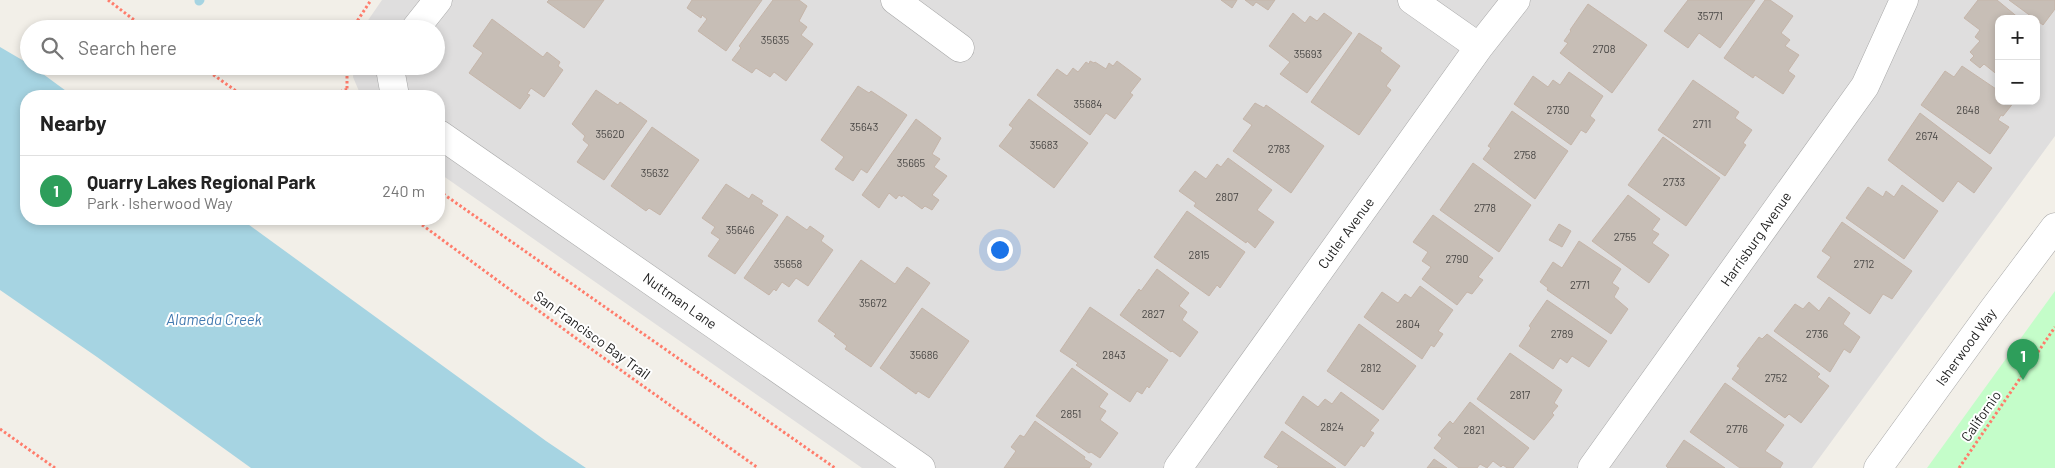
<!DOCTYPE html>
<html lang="en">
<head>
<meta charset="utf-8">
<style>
  body { margin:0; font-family:Barlow,sans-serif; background:#f6f6f6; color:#222 }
  .controls { position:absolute; right:15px; top:15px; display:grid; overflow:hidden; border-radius:10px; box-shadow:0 2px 8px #0003 }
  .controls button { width:45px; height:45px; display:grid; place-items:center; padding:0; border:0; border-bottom:1px solid #e0e0e0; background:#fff; color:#222; font:25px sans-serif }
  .you { position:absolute; left:999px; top:249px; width:18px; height:18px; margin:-12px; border:4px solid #fff; border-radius:50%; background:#1a73e8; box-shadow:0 0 0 8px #1a73e833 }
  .badge { display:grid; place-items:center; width:32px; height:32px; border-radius:50%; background:#0b8043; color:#fff; font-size:16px; font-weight:700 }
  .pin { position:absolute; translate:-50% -41px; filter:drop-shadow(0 1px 2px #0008) }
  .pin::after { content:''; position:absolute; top:26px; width:18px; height:15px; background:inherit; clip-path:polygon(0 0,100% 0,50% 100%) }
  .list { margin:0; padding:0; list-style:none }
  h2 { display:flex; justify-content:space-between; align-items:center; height:65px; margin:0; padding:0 20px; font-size:21px }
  h2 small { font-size:16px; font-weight:400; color:#767676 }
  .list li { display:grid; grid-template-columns:32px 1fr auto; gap:15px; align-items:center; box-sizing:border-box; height:70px; padding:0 20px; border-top:1px solid #e0e0e0 }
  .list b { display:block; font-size:19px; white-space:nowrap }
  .list p { margin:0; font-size:16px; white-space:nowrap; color:#767676 }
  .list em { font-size:16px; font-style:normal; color:#767676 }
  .icon { flex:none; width:28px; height:28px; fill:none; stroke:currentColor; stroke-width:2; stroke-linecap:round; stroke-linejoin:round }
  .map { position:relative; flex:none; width:2055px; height:468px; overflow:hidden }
  .search { position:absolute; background:#fff; box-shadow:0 2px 8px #0003; left:20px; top:20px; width:425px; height:55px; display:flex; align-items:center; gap:12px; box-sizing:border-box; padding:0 18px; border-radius:28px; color:#767676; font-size:19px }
  .panel { position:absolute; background:#fff; box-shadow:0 2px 8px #0003; left:20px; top:90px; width:425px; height:135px; border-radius:20px }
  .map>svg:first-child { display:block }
</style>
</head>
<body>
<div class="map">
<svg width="2055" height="468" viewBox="0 0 2055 468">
  <rect width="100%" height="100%" fill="#f2efe8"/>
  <path fill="#dfdede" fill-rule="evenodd" d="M382 0H2055V136L1812 468H862L439 173V96H361L353 77 354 66H436V29H362ZM1999 19H2036V101H1999Z"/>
  <path fill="#c4fdc9" d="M2055 291V468H1927Z"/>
  <path fill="#a6d4e2" d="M0 47 29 64V66H32L73 96H26V219H241L546 441 586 468H251L97 357 0 290Z"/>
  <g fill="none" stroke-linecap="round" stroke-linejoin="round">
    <path stroke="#a6d4e2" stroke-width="9" d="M199 1 200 0"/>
  </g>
  <path fill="#c7beb6" stroke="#c5b5a9" d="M549 0H604L584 28 547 2Z
    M692 0H762L726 51 698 31 707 19 702 15 701 18 687 8Z
    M773 0H799L807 6 799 21 807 27 801 35 813 44 786 81 774 72 770 77 756 68 752 73 732 60 741 48 739 46Z
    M1221 0H1237L1232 8Z
    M1245 0H1275L1268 10 1256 2 1253 6Z
    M1688 0H1755L1720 48 1699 33 1688 48 1664 31Z
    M1765 0H1770L1793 16 1781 33 1790 40 1785 46 1799 55 1788 71 1795 76 1783 94 1755 75 1753 78 1724 58Z
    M1978 0H1997L2020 19H1999V76L1984 64 1980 68 1970 60 1974 56 1970 52 1980 41 1975 37 1980 30 1964 18Z
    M2009 0H2055V9L2043 25Z
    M1588 4 1647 45 1612 93 1560 53 1568 43 1564 41 1571 31 1570 30Z
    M1293 13 1305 23 1310 16 1317 21 1324 13 1352 33 1307 93 1280 74 1290 62 1269 46Z
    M492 19 543 57 547 52 560 62 558 66 563 70 544 97 531 88 527 94 530 95 520 109 469 73 483 53 473 46Z
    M1359 33 1382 48 1380 51 1400 66 1386 86 1391 90 1359 135 1311 102Z
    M1090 61 1094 63 1095 62 1106 69 1109 63 1113 66 1117 61 1141 79 1130 93 1133 95 1115 119 1106 113 1090 135 1037 95 1057 69 1067 76 1073 68 1078 72 1086 62 1089 64Z
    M1962 66 1999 91V101L2014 102 2003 116 2001 115 1998 120 2009 127 1990 154 1921 105 1945 71 1954 77Z
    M1569 72 1603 96 1590 116 1595 120 1586 133 1581 130 1571 145 1514 104 1533 76 1548 87 1553 80 1560 85Z
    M1693 80 1739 112 1735 118 1752 130 1743 143 1746 145 1725 176 1658 130Z
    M858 86 869 93 871 91 907 115 867 173 861 169 853 181 835 169 844 157 821 140Z
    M596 90 618 105 620 102 647 121 604 180 577 162 589 145 583 140 585 136 572 124Z
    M1029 99 1088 143 1054 188 999 146 1013 128 1009 125Z
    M1255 103 1264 108 1266 105 1324 146 1291 193 1233 151 1252 125 1243 119Z
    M1512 111 1568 151 1535 199 1483 159 1491 148 1488 146Z
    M1920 113 1992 168 1974 193 1958 181 1943 202 1888 160Z
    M916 119 941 138 932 154 940 159 934 167 947 176 932 195 939 200 932 210 925 206 922 209 903 195 902 197 899 195 896 199 889 193 879 208 862 195Z
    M652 127 699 160 660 215 649 208 646 211 611 186Z
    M1663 137 1720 178 1686 226 1628 185Z
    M1228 158 1272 190 1257 210 1274 222 1255 248 1247 241 1246 243 1194 206 1196 203 1179 191 1195 171 1206 179 1217 164 1221 167Z
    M1473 163 1531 205 1499 252 1440 210Z
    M726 184 749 199 752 194 763 201 761 204 778 215 735 274 708 256 720 239 711 233 715 227 702 218Z
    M1902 185 1938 211 1904 259 1846 218 1868 187 1883 197 1886 191 1894 197Z
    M1628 195 1660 219 1652 230 1659 234 1652 243 1669 255 1649 283 1592 241Z
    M1187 211 1245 252 1220 288 1217 285 1209 296 1154 257Z
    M1433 215 1493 258 1478 277 1483 280 1472 294 1467 292 1457 305 1422 279 1431 267 1422 261 1428 252 1413 242Z
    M787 216 807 230 810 226 824 236 821 241 833 250 808 286 796 278 789 287 782 282 776 291 774 289 769 295 744 278Z
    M1842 222 1912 271 1892 299 1883 294 1870 314 1817 277 1831 257 1822 251Z
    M1559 224 1571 231 1562 247 1549 240Z
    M1579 241 1621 269 1612 283 1619 288 1614 297 1628 309 1611 334 1547 290 1548 288 1540 282 1553 262 1562 268Z
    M861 260 895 284 907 267 930 283 871 367 845 349 847 346 834 336 836 334 818 321Z
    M1157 269 1189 293 1179 306 1187 312 1182 320 1198 332 1180 357 1172 351 1171 352 1120 315 1139 289 1141 291Z
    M1420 286 1453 310 1438 331 1443 334 1434 347 1431 345 1422 359 1364 317 1382 292 1398 303 1405 294 1411 298Z
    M1829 297 1850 313 1843 324 1860 337 1850 353 1844 349 1830 372 1774 331 1795 304 1803 309 1809 302 1819 311Z
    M1547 300 1607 341 1589 367 1572 356 1567 363 1560 358 1553 369 1519 346 1531 328 1529 326Z
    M1090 307 1168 360 1149 388 1147 386 1142 394 1137 391 1130 402 1076 365 1078 363 1060 351Z
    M922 308 969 341 929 398 918 391 916 394 880 368Z
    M1359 324 1416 366 1383 410 1327 371Z
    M1767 334 1820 374 1817 377 1829 386 1801 423 1789 414 1785 418 1732 379 1740 368 1737 366 1759 337 1762 339Z
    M1510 353 1562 390 1554 403 1558 406 1552 413 1554 415 1534 440 1477 399Z
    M1072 368 1108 394 1099 407 1106 411 1100 420 1118 433 1100 458 1091 452 1089 453 1036 416Z
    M1725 383 1784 425 1765 451 1783 463 1780 468H1740L1690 432Z
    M1341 392 1379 420 1370 431 1374 433 1364 447 1361 445 1345 466 1285 423 1303 396 1318 407 1325 399 1332 404Z
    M1470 402 1529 448 1513 468H1507L1503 465 1501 467 1493 461 1487 468 1480 464 1477 468H1459L1434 448 1442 438 1438 435 1450 421 1453 424Z
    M1035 421 1085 457 1084 459 1092 464 1089 468H1004L1016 451 1011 447 1020 435 1024 437Z
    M1282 431 1336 468H1277L1279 466 1264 457Z
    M1684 440 1725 468H1668L1666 466Z
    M1434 459 1447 468H1427Z"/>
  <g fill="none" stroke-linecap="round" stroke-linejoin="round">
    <defs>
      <path id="minor" d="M895 0 960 48
        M1412 0 1479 47
        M415 29 438 0
        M393 66 391 74 395 96
        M439 134 921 468
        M1178 468 1479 47 1516 0
        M1592 468 1865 86 1904 0"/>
      <path id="tertiary" d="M1878 468 1992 311 2055 227"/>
    </defs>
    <use href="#minor" stroke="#a8a8a8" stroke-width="29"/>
    <use href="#tertiary" stroke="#a8a8a8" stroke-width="29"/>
    <path stroke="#ff7c6b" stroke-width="3" stroke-dasharray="2.5 2.5" stroke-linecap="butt" d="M108 0 146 29
      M352 29 371 0
      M201 66 243 96
      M347 66V89L350 96
      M331 96 347 89
      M439 191 835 468
      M414 219 573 336 758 468
      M0 429 55 468
      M1959 468 2055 327"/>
    <use href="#minor" stroke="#fff" stroke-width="28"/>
    <use href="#tertiary" stroke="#fff" stroke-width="28"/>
  </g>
  <g text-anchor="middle" stroke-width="4" stroke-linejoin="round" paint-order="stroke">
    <g font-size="11" fill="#4a4846">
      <text x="1710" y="20">35771</text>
      <text x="775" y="44">35635</text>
      <text x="1604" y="53">2708</text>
      <text x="1308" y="58">35693</text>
      <text x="1088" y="108">35684</text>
      <text x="1558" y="114">2730</text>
      <text x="1968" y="114">2648</text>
      <text x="1702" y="128">2711</text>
      <text x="864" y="131">35643</text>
      <text x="610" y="138">35620</text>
      <text x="1927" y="140">2674</text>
      <text x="1044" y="149">35683</text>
      <text x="1279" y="153">2783</text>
      <text x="1525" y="159">2758</text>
      <text x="911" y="167">35665</text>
      <text x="655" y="177">35632</text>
      <text x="1674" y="186">2733</text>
      <text x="1227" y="201">2807</text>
      <text x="1485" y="212">2778</text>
      <text x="740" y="234">35646</text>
      <text x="1625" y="241">2755</text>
      <text x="1199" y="259">2815</text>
      <text x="1457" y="263">2790</text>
      <text x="788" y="268">35658</text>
      <text x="1864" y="268">2712</text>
      <text x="1580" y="289">2771</text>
      <text x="873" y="307">35672</text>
      <text x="1153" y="318">2827</text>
      <text x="1408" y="328">2804</text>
      <text x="1562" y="338">2789</text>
      <text x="1817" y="338">2736</text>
      <text x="924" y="359">35686</text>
      <text x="1114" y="359">2843</text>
      <text x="1371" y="372">2812</text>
      <text x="1776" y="382">2752</text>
      <text x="1520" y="399">2817</text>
      <text x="1071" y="418">2851</text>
      <text x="1332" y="431">2824</text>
      <text x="1737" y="433">2776</text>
      <text x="1474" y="434">2821</text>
    </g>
    <g font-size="14" fill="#212121" stroke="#fff">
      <text transform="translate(1346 233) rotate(-54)" y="5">Cutler Avenue</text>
      <text transform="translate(1756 239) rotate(-55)" y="5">Harrisburg Avenue</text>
      <text transform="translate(680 301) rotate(35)" y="5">Nuttman Lane</text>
      <text transform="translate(592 335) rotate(36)" y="5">San Francisco Bay Trail</text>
      <text transform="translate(1966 347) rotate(-54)" y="5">Isherwood Way</text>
      <text transform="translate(1981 416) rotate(-55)" y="5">Californio</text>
    </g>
    <g font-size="15" font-style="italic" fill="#437ab0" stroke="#fff">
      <text x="214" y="325">Alameda Creek</text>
    </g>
  </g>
</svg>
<div class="controls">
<button>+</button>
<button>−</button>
</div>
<div class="you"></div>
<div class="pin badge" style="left:2023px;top:380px;background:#2e9e5b">1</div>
<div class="search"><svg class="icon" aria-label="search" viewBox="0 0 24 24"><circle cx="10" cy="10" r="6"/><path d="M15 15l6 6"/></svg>Search here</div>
<section class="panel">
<h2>Nearby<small></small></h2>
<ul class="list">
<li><span class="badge" style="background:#2e9e5b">1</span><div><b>Quarry Lakes Regional Park</b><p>Park · Isherwood Way</p></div><em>240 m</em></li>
</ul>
</section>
</div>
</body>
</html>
